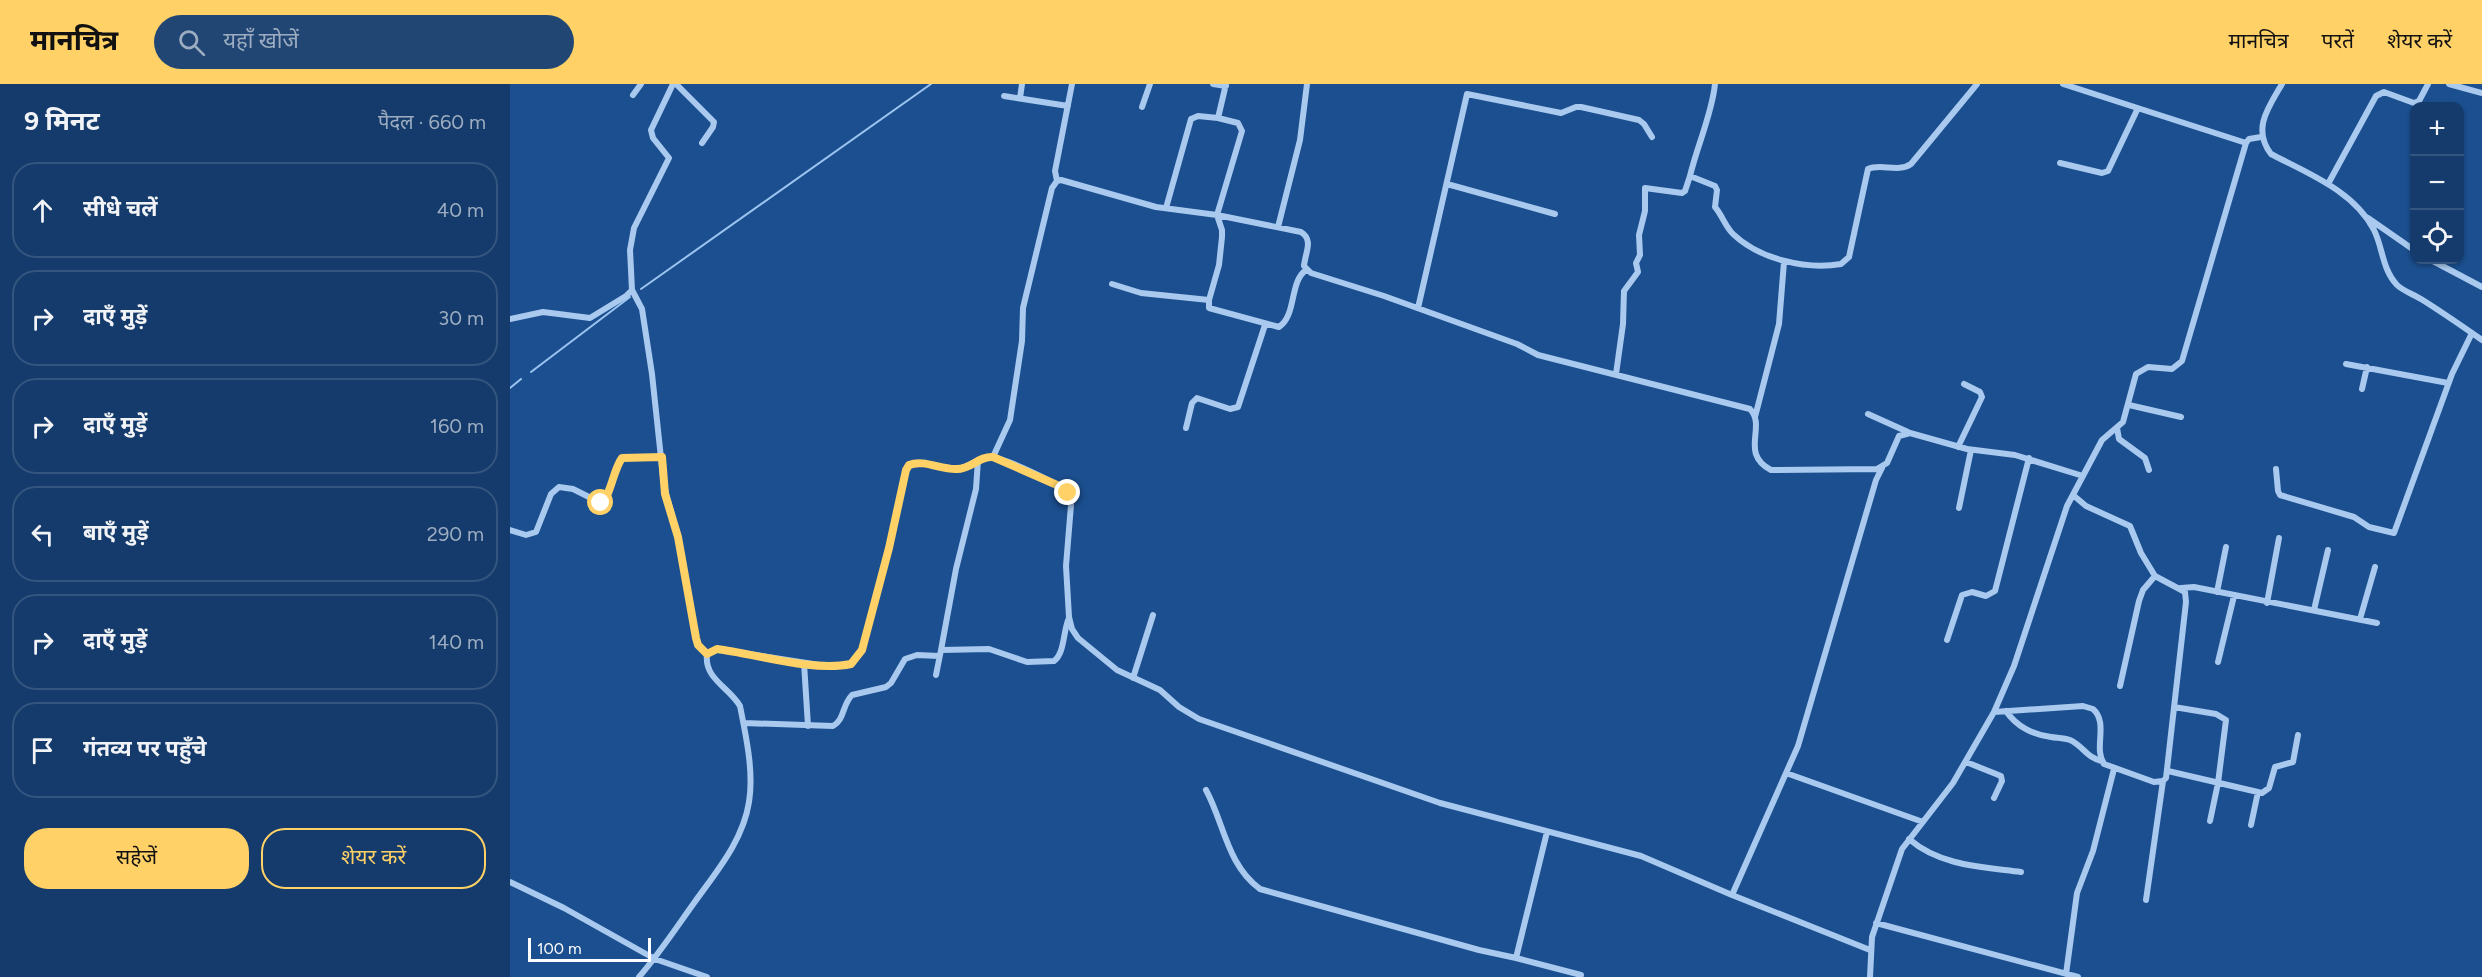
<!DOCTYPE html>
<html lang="hi">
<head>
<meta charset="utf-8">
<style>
  body { margin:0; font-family:Figtree,"Noto Sans Devanagari",sans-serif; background:#214673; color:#f1f3f6 }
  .controls { position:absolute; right:18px; top:18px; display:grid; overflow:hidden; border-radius:12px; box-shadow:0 2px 4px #0004 }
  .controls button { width:54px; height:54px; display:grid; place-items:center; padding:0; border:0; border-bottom:2px solid #33557e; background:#143b6b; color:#f1f3f6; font:30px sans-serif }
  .scale { position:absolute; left:18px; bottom:15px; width:123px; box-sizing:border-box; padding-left:6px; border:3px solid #fff; border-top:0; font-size:16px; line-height:21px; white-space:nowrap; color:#fff; -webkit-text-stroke:4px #1b4f8f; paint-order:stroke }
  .stop { position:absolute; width:18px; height:18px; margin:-14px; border:4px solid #ffd166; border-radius:50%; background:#fff }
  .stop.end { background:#ffd166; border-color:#fff; box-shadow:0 2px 6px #0008 }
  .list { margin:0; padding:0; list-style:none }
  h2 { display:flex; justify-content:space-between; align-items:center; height:78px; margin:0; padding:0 24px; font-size:26px }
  h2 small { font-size:20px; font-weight:400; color:#9dadc1 }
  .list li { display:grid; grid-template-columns:39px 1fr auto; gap:18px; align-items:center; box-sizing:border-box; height:96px; margin:0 12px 12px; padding:0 12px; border:2px solid #33557e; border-radius:24px }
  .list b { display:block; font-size:22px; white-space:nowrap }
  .list em { font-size:20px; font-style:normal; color:#9dadc1 }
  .actions { display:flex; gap:12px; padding:18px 24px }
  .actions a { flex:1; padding:14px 0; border:2px solid #ffd166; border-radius:24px; text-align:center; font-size:21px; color:#ffd166 }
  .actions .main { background:#ffd166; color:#111 }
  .icon { flex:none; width:33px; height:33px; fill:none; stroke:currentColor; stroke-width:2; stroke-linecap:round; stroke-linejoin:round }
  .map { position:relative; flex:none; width:1972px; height:893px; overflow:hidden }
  header { display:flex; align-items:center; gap:36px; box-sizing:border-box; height:84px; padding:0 30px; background:#ffd166; color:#111 }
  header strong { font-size:28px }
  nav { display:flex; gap:33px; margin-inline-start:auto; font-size:21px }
  .search { width:420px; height:54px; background:#214673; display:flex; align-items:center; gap:15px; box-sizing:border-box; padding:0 21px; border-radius:33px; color:#9dadc1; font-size:22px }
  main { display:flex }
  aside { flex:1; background:#143b6b }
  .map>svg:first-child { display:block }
</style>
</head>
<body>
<header>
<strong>मानचित्र</strong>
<div class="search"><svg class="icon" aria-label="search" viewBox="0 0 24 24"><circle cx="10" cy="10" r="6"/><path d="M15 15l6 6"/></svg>यहाँ खोजें</div>
<nav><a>मानचित्र</a><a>परतें</a><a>शेयर करें</a></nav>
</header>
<main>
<aside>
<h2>9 मिनट<small>पैदल · 660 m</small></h2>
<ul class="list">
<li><svg class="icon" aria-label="ahead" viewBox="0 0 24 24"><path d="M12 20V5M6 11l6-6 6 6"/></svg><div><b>सीधे चलें</b></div><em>40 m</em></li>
<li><svg class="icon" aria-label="right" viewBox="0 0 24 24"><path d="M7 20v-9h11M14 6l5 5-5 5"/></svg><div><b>दाएँ मुड़ें</b></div><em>30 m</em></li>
<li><svg class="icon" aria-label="right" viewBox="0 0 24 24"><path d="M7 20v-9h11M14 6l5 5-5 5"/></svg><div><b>दाएँ मुड़ें</b></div><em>160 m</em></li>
<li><svg class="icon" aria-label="left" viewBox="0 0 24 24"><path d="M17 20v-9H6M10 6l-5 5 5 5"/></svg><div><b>बाएँ मुड़ें</b></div><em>290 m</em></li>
<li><svg class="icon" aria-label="right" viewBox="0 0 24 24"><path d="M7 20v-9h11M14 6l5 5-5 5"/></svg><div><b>दाएँ मुड़ें</b></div><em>140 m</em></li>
<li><svg class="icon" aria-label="arrive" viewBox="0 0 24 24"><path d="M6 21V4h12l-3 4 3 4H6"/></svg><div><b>गंतव्य पर पहुँचे</b></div></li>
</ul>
<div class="actions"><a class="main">सहेजें</a><a>शेयर करें</a></div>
</aside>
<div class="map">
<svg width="1972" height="893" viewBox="0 0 1972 893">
  <rect width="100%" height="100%" fill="#1b4f8f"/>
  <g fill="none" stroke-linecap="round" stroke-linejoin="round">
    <path stroke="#9cc4f0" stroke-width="2" d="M131 205 421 0
      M21 288 120 213
      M0 304 11 295"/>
    <path stroke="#a9c9ee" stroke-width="6" d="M166 0 204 38 203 43 192 59
      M703 0 716 2
      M1553 0 1736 59
      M1772 0C1758 24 1742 45 1761 70 1799 90 1844 107 1864 146 1873 164 1872 185 1887 201 1893 207 1903 210 1911 215 1932 228 1952 242 1972 256
      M1939 0 1972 9
      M123 11 131 0
      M494 12 558 22
      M510 14 512 0
      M632 23 640 0
      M708 34 728 39 732 47 707 131 712 146V153L709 181 699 216V224L769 243C787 231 779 198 796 186
      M1550 79 1592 89 1598 87 1628 24
      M1180 92C1187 62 1202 30 1205 0
      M547 97 545 87 562 0
      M937 100 1045 130
      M1818 100 1866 12 1874 8 1904 19 1909 17 1918 0
      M656 124 681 35 688 32 708 34 716 0
      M1858 134 1904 166
      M768 143 790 56 797 0
      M1921 176 1972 203
      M602 200 631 209 699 216
      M122 206 132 225 142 290 154 402 168 453 186 554 188 561 197 570
      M908 224 957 10 1051 29 1066 23H1071L1129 36 1134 40 1142 53
      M0 235 33 228 80 234 116 212 122 206 120 166 124 144 159 74 143 54 141 46 163 0
      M1836 280 1938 299
      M1106 290 1113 240 1114 207 1128 188 1126 179 1130 171 1129 151 1135 127V104L1172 109 1175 107 1180 92 1205 102 1207 106 1205 123C1212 131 1215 142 1223 150 1249 175 1296 186 1331 180L1339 173 1358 85C1371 79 1388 89 1401 80L1467 0
      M1852 305 1857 283
      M1619 321 1671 333
      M1358 330 1398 348
      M1245 333 1269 240 1274 178
      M676 344 682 319 687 314 720 325 728 323 755 241
      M1607 344 1609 355 1635 374 1639 386
      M1448 363 1472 313 1470 308 1454 300
      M483 373 500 336 512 257 513 224 542 104 547 97 551 96 646 123 707 131 791 148C804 156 795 169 794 182L801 189 874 212 1007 260 1028 271 1240 325C1257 343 1229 369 1261 386L1367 385 1377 379 1389 352 1400 349 1457 365 1505 371 1573 392
      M1766 385 1768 407 1770 411 1844 433 1859 443 1884 449 1942 290 1962 249
      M1449 424 1461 366
      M0 446 16 451 26 448 41 410 49 403 63 405 91 419C101 412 103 386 112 374L152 373
      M1671 504 1684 503 1867 539
      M1707 508 1716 463
      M1757 519 1769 454
      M1804 526 1818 466
      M1850 535 1865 483
      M1437 556 1452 511 1462 508 1476 512 1485 507 1519 374
      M431 566 446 485 466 405 468 376
      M1708 578 1724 512
      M294 579 298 642
      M426 591 431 566 479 565 517 578 544 577C555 569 553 546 559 534
      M623 594 643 531
      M1610 602 1629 517 1633 506 1645 492
      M1664 623 1706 630 1716 636 1708 699 1700 737
      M1496 627C1506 642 1523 651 1541 653 1547 654 1554 654 1560 656 1572 661 1578 675 1592 677
      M1484 628 1573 622 1583 625C1599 639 1583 664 1594 680L1644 698 1653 697 1656 694 1676 518 1675 508 1645 492 1631 469 1620 442 1576 422 1563 411
      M234 639 323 642C335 635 332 621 342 611L376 603 381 599 395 575 407 571 429 572
      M1456 678 1491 692 1492 697 1484 714
      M1658 687 1752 709 1759 704 1765 683 1783 678 1788 651
      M1276 689 1413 738
      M696 706C714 739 717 781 750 805L969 866 1006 874
      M1741 741 1748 708
      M1037 748 1006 874 1071 891
      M1399 755C1430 782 1473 783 1511 788
      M0 798 54 824 145 875 197 893
      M1222 811 1288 662 1366 396 1372 384
      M1636 816 1653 697
      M1366 839 1568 893
      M1556 890 1567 809 1583 767 1604 685
      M129 893C149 870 166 844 184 819 206 788 233 757 239 718 244 688 236 652 230 622 219 603 194 595 197 570L207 565 316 582 341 580 352 566 379 464 396 386 399 381C413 375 429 385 444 385 458 386 466 374 479 373 491 372 550 400 558 409L561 421 556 482 559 533 562 545 568 554 607 586 650 606 669 623 689 635 930 719 1131 772 1222 811 1360 866
      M1360 893 1362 853 1392 765 1443 699 1484 628 1504 582 1557 422 1592 356 1613 338 1626 290 1638 283 1662 285 1672 277 1736 59 1739 55 1751 53"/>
  </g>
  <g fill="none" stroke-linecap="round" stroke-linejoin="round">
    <path stroke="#ffd166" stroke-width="8" d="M91 419C101 412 103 386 112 374L152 373 155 410 168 453 186 554 188 561 197 570 207 565C246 570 303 588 341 580L352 566 379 464 396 386 399 381C414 375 431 386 447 385 461 385 469 372 483 373L547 401 558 409"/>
  </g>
</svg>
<div class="controls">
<button>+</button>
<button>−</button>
<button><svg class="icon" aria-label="locate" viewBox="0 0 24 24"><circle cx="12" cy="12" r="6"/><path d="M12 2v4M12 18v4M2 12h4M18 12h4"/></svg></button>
</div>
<div class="scale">100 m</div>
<div class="stop" style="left:91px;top:419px"></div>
<div class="stop end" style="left:558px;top:409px"></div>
</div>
</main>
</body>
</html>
